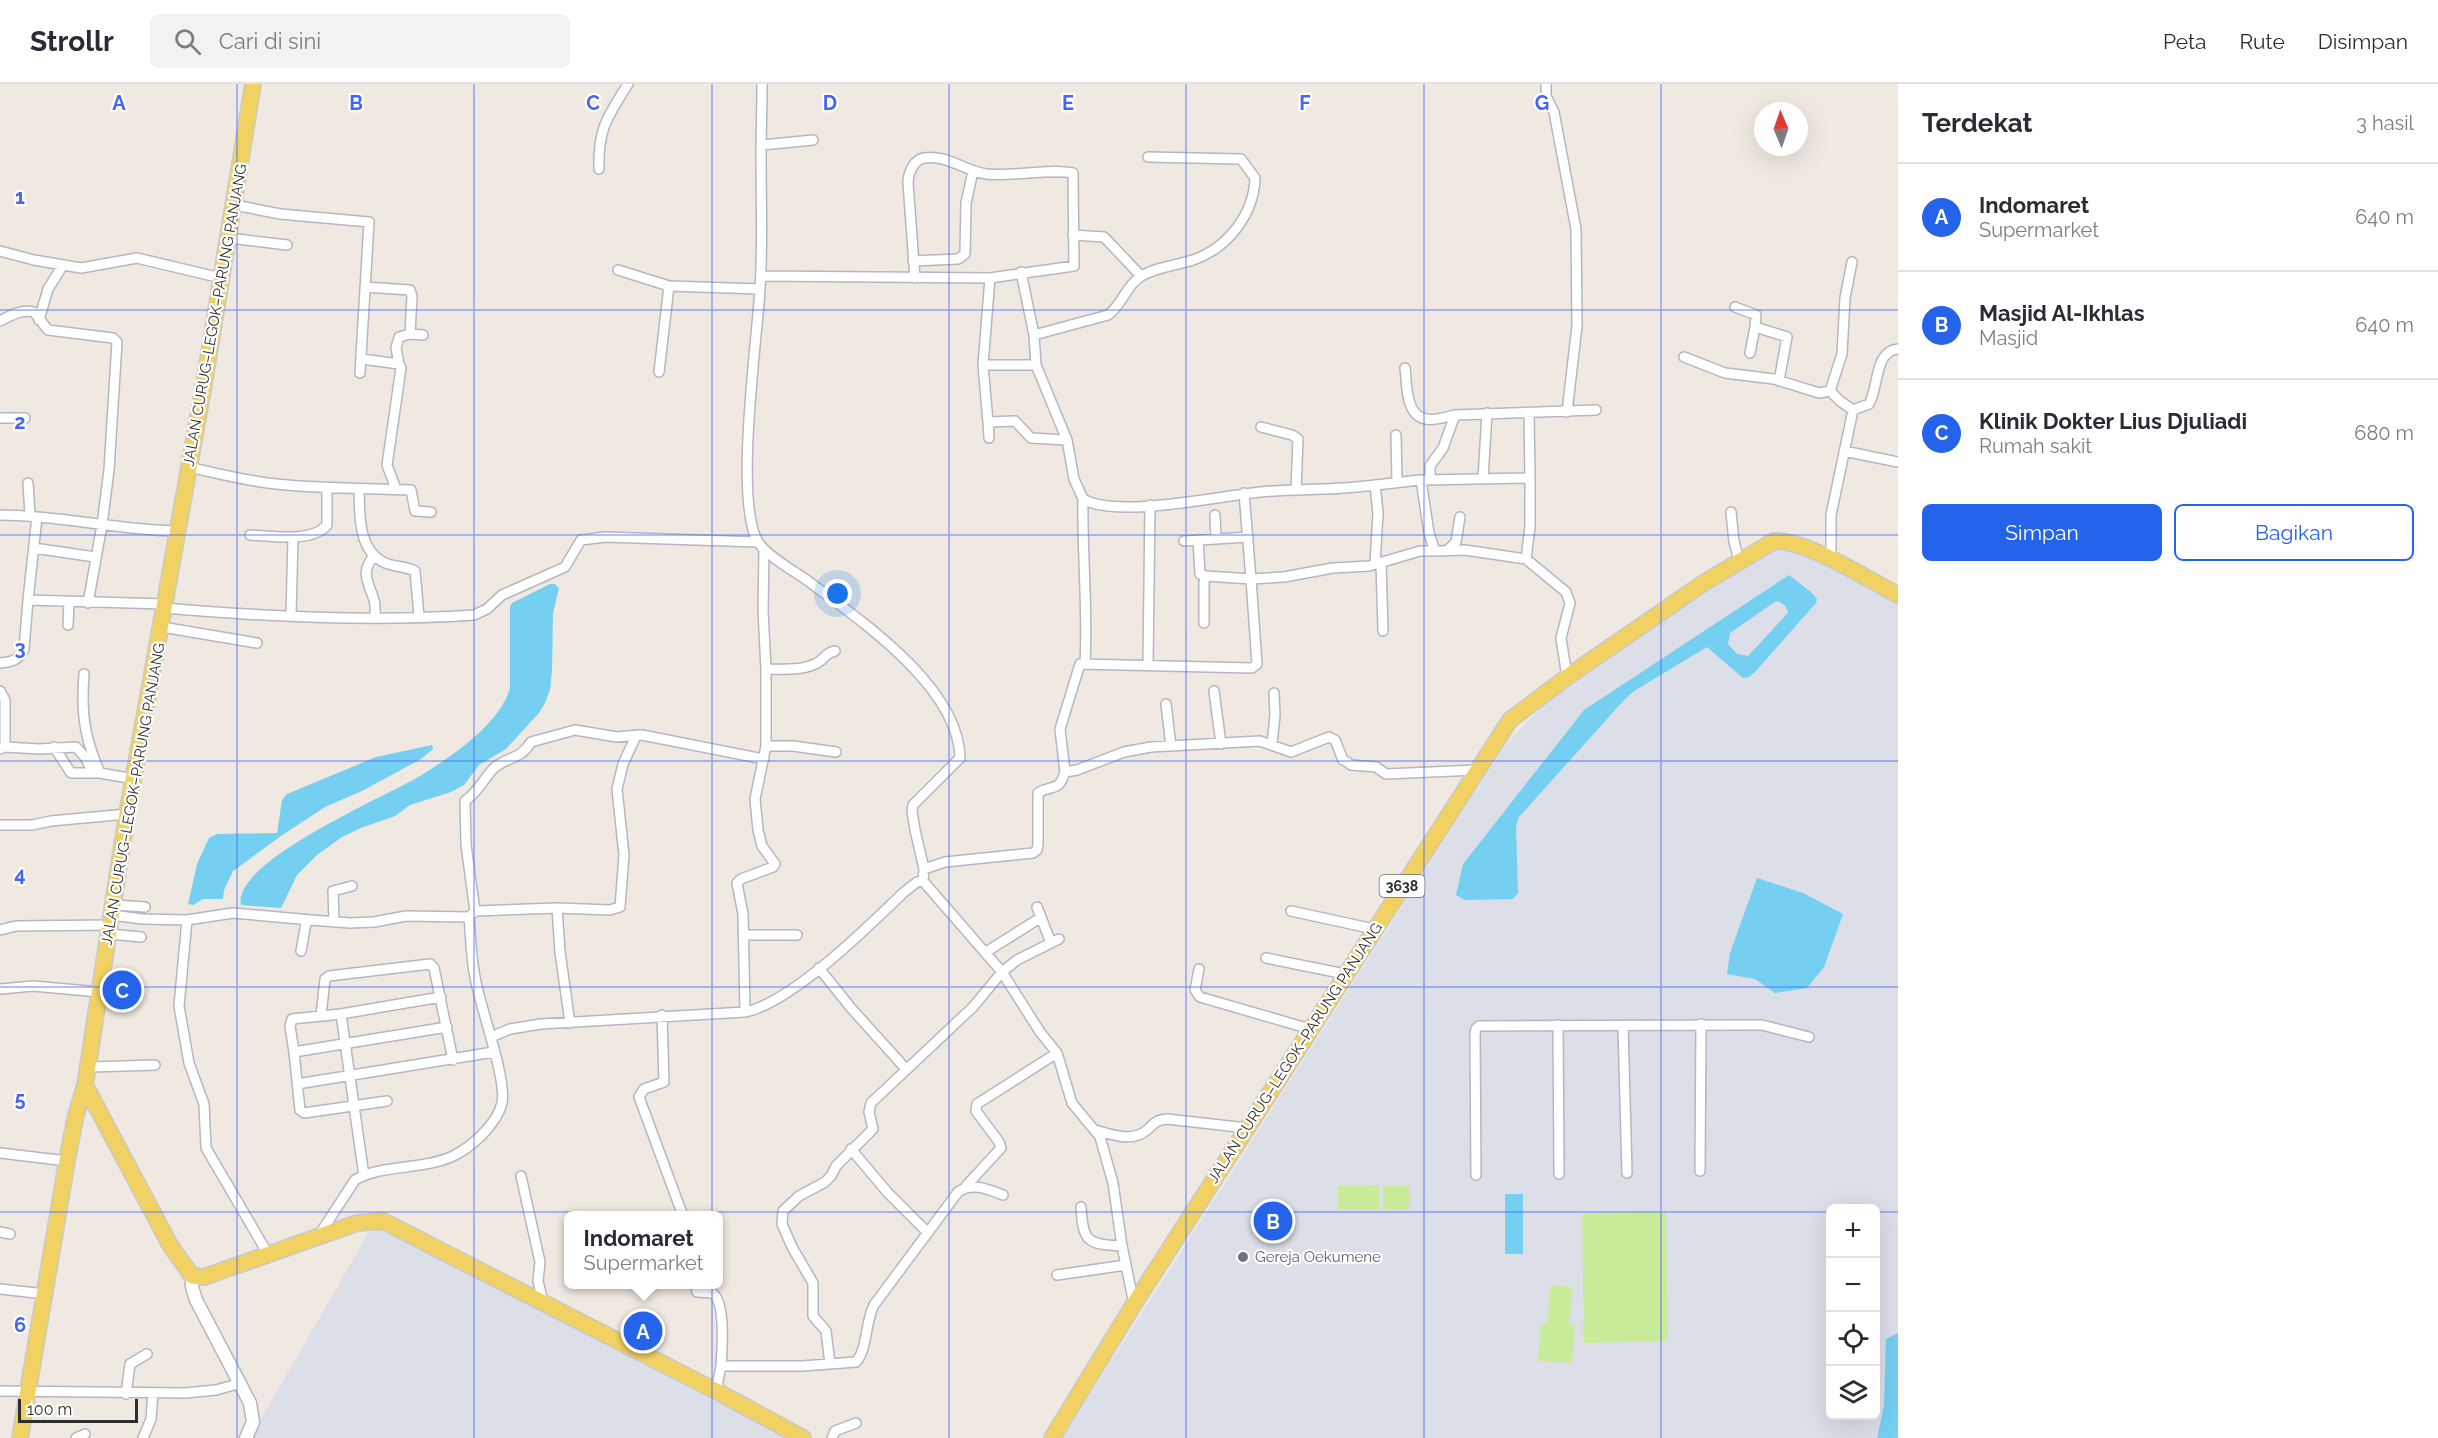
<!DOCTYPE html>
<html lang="id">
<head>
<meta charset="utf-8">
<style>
  body { margin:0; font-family:Raleway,sans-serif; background:#f2f2f3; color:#2b2b33 }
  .controls { position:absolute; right:18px; bottom:18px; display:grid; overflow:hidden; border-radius:9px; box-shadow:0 6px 24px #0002 }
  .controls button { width:54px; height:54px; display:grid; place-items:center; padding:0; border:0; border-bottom:2px solid #e1e1e2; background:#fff; color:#2b2b33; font:30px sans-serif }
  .compass { position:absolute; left:1754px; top:18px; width:54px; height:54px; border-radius:50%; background:#fff; box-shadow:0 6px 24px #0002; rotate:358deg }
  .scale { position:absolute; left:18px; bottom:15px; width:120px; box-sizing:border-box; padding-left:6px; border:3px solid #2e2e2e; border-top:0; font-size:16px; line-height:21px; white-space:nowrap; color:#2e2e2e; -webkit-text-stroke:4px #fff; paint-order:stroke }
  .you { position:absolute; left:838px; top:510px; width:21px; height:21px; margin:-15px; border:4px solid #fff; border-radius:50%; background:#1a73e8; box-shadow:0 0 0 9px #1a73e833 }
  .badge { display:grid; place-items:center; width:39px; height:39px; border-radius:50%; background:#2563eb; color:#fff; font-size:20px; font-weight:700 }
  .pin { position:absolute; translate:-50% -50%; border:3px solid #fff; box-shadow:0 2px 6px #0006 }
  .popup { position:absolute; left:564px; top:1127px; width:159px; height:78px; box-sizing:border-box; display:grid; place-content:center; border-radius:9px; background:#fff; filter:drop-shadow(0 2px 4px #0005); font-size:20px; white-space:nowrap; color:#7c7c81 }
  .popup b { font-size:22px; color:#2b2b33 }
  .popup::after { content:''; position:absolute; left:50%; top:100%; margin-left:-12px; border:12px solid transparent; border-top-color:#fff }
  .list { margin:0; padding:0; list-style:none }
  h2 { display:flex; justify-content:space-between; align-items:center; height:78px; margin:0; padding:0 24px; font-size:26px }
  h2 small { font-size:20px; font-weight:400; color:#7c7c81 }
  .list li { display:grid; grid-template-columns:39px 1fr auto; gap:18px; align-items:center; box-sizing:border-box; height:108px; padding:0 24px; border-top:2px solid #e1e1e2 }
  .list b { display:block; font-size:22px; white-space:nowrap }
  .list p { margin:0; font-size:20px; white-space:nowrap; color:#7c7c81 }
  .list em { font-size:20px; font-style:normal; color:#7c7c81 }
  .actions { display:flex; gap:12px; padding:18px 24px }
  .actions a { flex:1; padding:14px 0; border:2px solid #2563eb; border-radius:9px; text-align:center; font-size:21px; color:#2563eb }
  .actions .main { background:#2563eb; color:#fff }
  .icon { flex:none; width:33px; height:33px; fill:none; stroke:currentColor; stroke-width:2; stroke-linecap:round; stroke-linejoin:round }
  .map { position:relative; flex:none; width:1898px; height:1354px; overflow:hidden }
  header { display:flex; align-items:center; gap:36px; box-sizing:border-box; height:84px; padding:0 30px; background:#fff; border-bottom:2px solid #e1e1e2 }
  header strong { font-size:28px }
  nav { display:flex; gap:33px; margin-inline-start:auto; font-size:21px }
  .search { width:420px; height:54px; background:#f2f2f3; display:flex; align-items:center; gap:15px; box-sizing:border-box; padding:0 21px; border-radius:9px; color:#7c7c81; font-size:22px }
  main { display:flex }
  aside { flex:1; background:#fff }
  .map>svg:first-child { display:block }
</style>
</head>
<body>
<header>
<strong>Strollr</strong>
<div class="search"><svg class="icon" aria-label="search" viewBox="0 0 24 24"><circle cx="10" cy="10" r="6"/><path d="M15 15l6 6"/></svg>Cari di sini</div>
<nav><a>Peta</a><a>Rute</a><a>Disimpan</a></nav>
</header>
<main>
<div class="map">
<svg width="1898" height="1354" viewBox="0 0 1898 1354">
  <rect width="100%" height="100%" fill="#efe9e1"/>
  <path fill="#dcdee8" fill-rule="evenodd" d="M1795 464 1898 517V1354H1062L1504 663 1555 608 1766 465ZM1830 1124H1876V1332H1830Z
    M389 1141 790 1354H250L372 1143Z"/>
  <path fill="#c9ec9a" d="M1380 1101V1126H1338V1102Z
    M1383 1102H1410V1126H1383Z
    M1666 1127 1668 1257 1584 1259 1582 1129Z
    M1551 1201 1573 1203 1569 1241 1575 1242 1572 1279 1538 1277 1541 1239H1547Z"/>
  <path fill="#75cff0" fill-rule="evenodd" d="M1789 491 1812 509 1817 515 1816 519 1755 588 1749 593 1743 594 1707 563 1634 607 1624 616 1519 733 1516 742 1518 809 1513 815 1465 816 1456 811 1463 780 1584 626ZM1776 517C1782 518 1788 523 1788 529L1748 572 1737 570 1728 560 1730 549Z
    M550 500H555L559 504 553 529 552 587 550 606 545 619 539 629 506 665 479 681 464 701 451 708 410 721 395 732 361 744 342 753 317 771 297 791 281 824 241 821C231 778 387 712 420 692 451 673 500 640 510 604V522L512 519Z
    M432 661 433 665 421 675 362 707 325 723 281 752 233 787 224 806 223 815H203L193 821 188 820 197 780 209 754 217 750 277 749 282 716 287 710 376 673Z
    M1757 794 1803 809 1843 830 1824 883 1807 904 1775 909 1755 895 1727 890 1730 869Z
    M1505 1110H1523V1170H1505Z
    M1898 1249V1354H1877L1884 1322 1886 1255Z"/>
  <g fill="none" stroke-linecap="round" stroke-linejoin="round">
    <defs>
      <path id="minor" d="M762 0C762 24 761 49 761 73 761 117 763 161 760 205 757 257 734 418 758 458 767 472 794 487 808 497 860 536 959 603 960 674L913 721 912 727 915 746 924 785 923 797 1002 888 1040 948 1057 969 1072 1019 1100 1053 1113 1099 1122 1162 1134 1220
        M1546 0V12L1554 28 1576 145 1577 242 1567 328
        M761 61 813 56
        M599 85C598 44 607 34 628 0
        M235 121 280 130 369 138 360 289
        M1073 151 1104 153 1141 192
        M229 154 287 161
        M0 167 34 176 81 184 137 174 221 194
        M913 177 958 175 965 170 966 119 973 87
        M618 186 669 202 760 205
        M1021 188 1034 251 1036 281 1067 356 1074 395 1083 415C1117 435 1219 412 1260 408 1293 405 1325 406 1357 403 1379 401 1400 398 1421 396L1429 449 1435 467 1465 466 1526 475 1566 508 1570 519 1561 554 1567 593
        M761 192 990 194 1074 182 1073 89C1051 84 1012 93 986 90 965 87 946 70 924 74 913 76 908 90 908 99L915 194
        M990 194 983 281 988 338 1015 337 1031 354 1067 356
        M365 203 410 206 412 212 410 250
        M1735 223 1756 231 1755 243 1787 253 1779 297
        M39 236 48 205 63 181
        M0 237C11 231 22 225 34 228L48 246 113 254 117 258 109 386 102 441 88 519
        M1034 251 1108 231C1122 221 1126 202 1140 193 1152 184 1178 181 1193 176 1228 164 1254 130 1255 94L1241 75 1148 73
        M1750 269 1755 243
        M1684 273 1725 289 1774 295 1819 309 1830 307
        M362 275 399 280 401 284 387 381 396 405
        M399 280 396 264 399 253 410 250 423 251
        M983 281H1036
        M1405 284C1407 299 1405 332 1426 335 1435 337 1446 333 1455 331
        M659 288 669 202
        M1853 326 1869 320C1879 303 1874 267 1898 265
        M1529 329 1530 394
        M0 334H25
        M988 338 989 354
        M1261 343 1292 351 1298 355 1296 405
        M1396 351 1397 397
        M1844 367 1898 378
        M189 383C218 390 247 397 276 400 321 405 366 404 411 406L415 427 431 428
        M1483 395 1487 329
        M1425 396 1530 394V443L1526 475
        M1430 396V382L1443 364 1455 331 1596 326
        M28 399 30 431
        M1375 401 1378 429 1375 480
        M359 405C360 429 357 464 383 478 393 483 405 482 415 487L419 532
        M1083 415C1082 470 1088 524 1085 579
        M1731 428 1734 458 1739 476
        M0 431C59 431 117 446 177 447
        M1215 431 1216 455
        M37 433 28 516 165 520
        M250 451C271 452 312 459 327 441V404
        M1198 456 1200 490 1206 492
        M1184 457 1248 453
        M34 464 95 473
        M764 466 763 527 766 585
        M1447 467 1456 458 1460 433
        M374 471C361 489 367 495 373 513 376 519 375 527 375 533
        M1831 476V431L1853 326 1840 317 1830 307 1842 270 1845 214 1852 178
        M1381 478 1383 547
        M165 524C267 533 371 538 474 531L487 525 502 511 565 483 581 456 605 453 758 458
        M291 531 293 453
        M1204 539V498L1206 492 1251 495 1244 409
        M68 541 69 518
        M162 543 257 559
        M0 579C12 578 19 576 24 565L28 516
        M1148 580 1150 421
        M84 590C81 628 84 653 100 689L134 695
        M0 607 5 616V663
        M1214 607 1221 660
        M1166 620 1171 662
        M1272 660 1275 631 1274 609
        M766 662H793L836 668
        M54 663 71 689H97
        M0 665 5 663 39 665 76 663 85 673 93 689
        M1065 688 1060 645 1080 580 1252 584 1257 580 1251 495 1284 493 1333 484 1369 482 1420 467H1435
        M0 741H32L51 737 127 730
        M924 785 945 778 1033 769 1037 766 1038 760V709C1053 699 1058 710 1065 688L1077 686 1124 668 1151 663 1260 657 1291 668 1329 653 1335 656 1343 676 1347 678 1351 681 1376 683 1386 690 1476 686
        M115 821 145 823
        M1037 823 1051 859
        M475 827 466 761 465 717C478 708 483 696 493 685 505 673 521 676 531 658L575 646 617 653 639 651
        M1291 827 1374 845
        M112 831 142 835 187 836 233 829 311 836
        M187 836 179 922 189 979 204 1020 206 1064 268 1170
        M334 837 333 807 352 802
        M0 846 16 842 110 841
        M109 850 141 853
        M744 851H797
        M301 867 306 839 311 836 350 839 374 838 406 832 469 833
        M986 868 1040 834
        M1266 874 1345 890
        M819 884 851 924 906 985
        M1199 885 1195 906 1200 913 1310 945
        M0 905 33 902 99 908
        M745 928 743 830 737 799 741 795 773 783 775 780 762 762 758 746 755 715 766 662V585C782 585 800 587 815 580 824 577 824 569 835 567
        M341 930 364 1092
        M662 931 664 998 644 1005 639 1013 683 1132
        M321 932 325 895 329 892 430 880 434 884 453 976
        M570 939 560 868 557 824 610 826 620 823 624 771 617 705 623 680 636 652 642 651 764 675
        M1558 941 1559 1090
        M1623 942 1627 1089
        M491 953 510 945 541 940 745 928C791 919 868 843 903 809L917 798 923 797
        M294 968 290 942 292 935 341 930 441 913
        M89 980 92 983 155 981
        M297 1000 494 968
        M387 1017 304 1029 300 1026 294 968 447 943
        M1095 1046C1110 1050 1132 1059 1147 1046 1154 1040 1155 1036 1167 1035L1247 1044
        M851 1065 888 1109 928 1149
        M0 1069 67 1077
        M1700 1087 1701 940
        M1476 1091 1475 950 1476 945 1479 942 1746 941H1762L1809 953
        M521 1092 540 1178 538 1197 543 1218
        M966 1102 1001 1064 999 1058 976 1027 977 1020 1057 969
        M1081 1123C1083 1159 1088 1160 1122 1162
        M0 1148 10 1150
        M319 1151 355 1096C382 1080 424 1086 453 1072 472 1063 497 1040 502 1019 507 996 481 925 476 898 471 877 471 855 469 833L475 827 557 824
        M1057 1191 1126 1181
        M695 1200 697 1208 712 1209C726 1217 722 1267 721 1282
        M0 1205 45 1210
        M830 1280 826 1247 813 1232V1199L792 1163 782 1140 783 1127 799 1112 825 1098 831 1092 836 1082 873 1045 869 1028 871 1019 973 923 1002 888 1017 876 1059 855
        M0 1307 185 1309 216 1306 241 1299
        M720 1309 717 1302 721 1282H802L856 1278C868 1264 865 1238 874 1221L958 1108C972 1098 988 1105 1003 1111
        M126 1310 130 1280 147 1270
        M76 1354 85 1350
        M143 1354 151 1335 153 1309
        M832 1354 835 1347 856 1339"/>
      <path id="tertiary" d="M192 1192V1203L196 1216 250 1319 253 1338 246 1354"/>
      <path id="primary" d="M253 0 205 294 127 730 85 1001 170 1161 192 1192 204 1193 357 1139 383 1137 720 1309 803 1354
        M20 1354 67 1077 75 1035 85 1001
        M1052 1354 1134 1220 1510 636 1567 593 1705 498 1774 457C1805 455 1869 496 1898 511"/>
    </defs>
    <use href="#minor" stroke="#b4b7c1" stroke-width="12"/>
    <use href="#tertiary" stroke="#b4b7c1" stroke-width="15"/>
    <use href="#primary" stroke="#c9c9c9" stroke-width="18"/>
    <use href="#minor" stroke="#fff" stroke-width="9"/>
    <use href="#tertiary" stroke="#fff" stroke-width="12"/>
    <use href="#primary" stroke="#f2d163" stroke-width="15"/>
  </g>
  <path fill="none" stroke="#4264fb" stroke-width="1.5" stroke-opacity="0.55" d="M237 0V1354M474 0V1354M712 0V1354M949 0V1354M1186 0V1354M1424 0V1354M1661 0V1354M0 226H1898M0 451H1898M0 677H1898M0 903H1898M0 1128H1830M1876 1128H1898"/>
  <circle fill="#6b7280" stroke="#fff" stroke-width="2" cx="1243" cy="1173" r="6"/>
  <g text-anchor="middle" stroke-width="4.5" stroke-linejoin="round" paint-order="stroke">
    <rect fill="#fff" stroke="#6d6d6d" stroke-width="1.5" x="1379.5" y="791" width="45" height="22" rx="4.5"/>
    <g font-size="14" font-weight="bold" fill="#2e2e2e">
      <text x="1402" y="807">3638</text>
    </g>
    <g font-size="15" fill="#2e2e2e" stroke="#fff">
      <text transform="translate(215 231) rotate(-80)" y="5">JALAN CURUG–LEGOK–PARUNG PANJANG</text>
      <text transform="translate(133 710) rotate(-80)" y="5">JALAN CURUG–LEGOK–PARUNG PANJANG</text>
      <text transform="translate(1295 969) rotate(-57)" y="5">JALAN CURUG–LEGOK–PARUNG PANJANG</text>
    </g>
    <g font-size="15" fill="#5b616d" stroke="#fff" text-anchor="start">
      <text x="1255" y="1178">Gereja Oekumene</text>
    </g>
  </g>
  <g font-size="20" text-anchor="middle" font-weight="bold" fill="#4264fb" stroke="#fff" stroke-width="4.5" stroke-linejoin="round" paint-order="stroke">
    <text x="119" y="26">A</text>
    <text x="356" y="26">B</text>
    <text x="593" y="26">C</text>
    <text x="830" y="26">D</text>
    <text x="1068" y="26">E</text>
    <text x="1305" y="26">F</text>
    <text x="1542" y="26">G</text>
    <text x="20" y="120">1</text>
    <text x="20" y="345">2</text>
    <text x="20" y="571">3</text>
    <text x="20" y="797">4</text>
    <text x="20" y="1022">5</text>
    <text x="20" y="1248">6</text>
  </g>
</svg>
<div class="controls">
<button>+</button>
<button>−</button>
<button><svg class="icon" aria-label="locate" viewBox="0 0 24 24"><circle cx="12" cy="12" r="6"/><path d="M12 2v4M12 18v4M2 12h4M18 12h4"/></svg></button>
<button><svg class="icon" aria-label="layers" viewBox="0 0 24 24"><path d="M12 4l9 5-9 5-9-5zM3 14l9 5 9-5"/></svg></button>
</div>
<svg class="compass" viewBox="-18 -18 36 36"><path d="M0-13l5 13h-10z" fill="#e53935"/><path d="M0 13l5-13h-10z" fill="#7c7c81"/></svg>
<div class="scale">100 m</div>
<div class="you"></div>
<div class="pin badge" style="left:643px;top:1247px">A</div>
<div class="popup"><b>Indomaret</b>Supermarket</div>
<div class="pin badge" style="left:1273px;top:1137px">B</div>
<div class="pin badge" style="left:122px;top:906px">C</div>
</div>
<aside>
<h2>Terdekat<small>3 hasil</small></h2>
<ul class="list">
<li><span class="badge">A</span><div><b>Indomaret</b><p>Supermarket</p></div><em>640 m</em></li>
<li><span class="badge">B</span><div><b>Masjid Al-Ikhlas</b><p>Masjid</p></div><em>640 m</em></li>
<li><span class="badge">C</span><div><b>Klinik Dokter Lius Djuliadi</b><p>Rumah sakit</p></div><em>680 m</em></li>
</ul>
<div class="actions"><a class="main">Simpan</a><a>Bagikan</a></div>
</aside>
</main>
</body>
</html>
